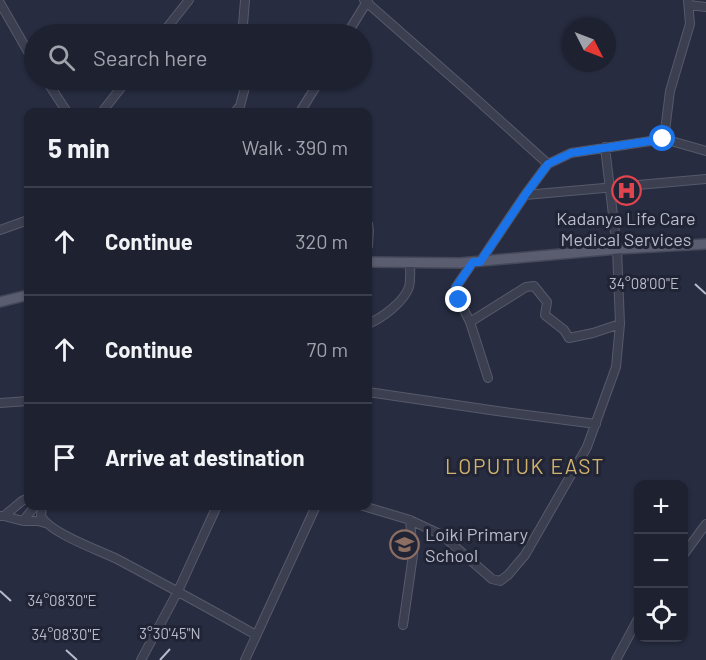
<!DOCTYPE html>
<html lang="en">
<head>
<meta charset="utf-8">
<style>
  body { margin:0; font-family:Barlow,sans-serif; background:#252938; color:#f1f3f6 }
  .controls { position:absolute; right:18px; bottom:18px; display:grid; overflow:hidden; border-radius:12px; box-shadow:0 2px 4px #0004 }
  .controls button { width:54px; height:54px; display:grid; place-items:center; padding:0; border:0; border-bottom:2px solid #3b3e4c; background:#1d2130; color:#f1f3f6; font:30px sans-serif }
  .compass { position:absolute; left:562px; top:18px; width:54px; height:54px; border-radius:50%; background:#1d2130; box-shadow:0 2px 4px #0004; rotate:132deg }
  .stop { position:absolute; width:18px; height:18px; margin:-14px; border:4px solid #1a73e8; border-radius:50%; background:#fff }
  .stop.end { background:#1a73e8; border-color:#fff; box-shadow:0 2px 6px #0008 }
  .list { margin:0; padding:0; list-style:none }
  h2 { display:flex; justify-content:space-between; align-items:center; height:78px; margin:0; padding:0 24px; font-size:26px }
  h2 small { font-size:20px; font-weight:400; color:#a0a3ab }
  .list li { display:grid; grid-template-columns:39px 1fr auto; gap:18px; align-items:center; box-sizing:border-box; height:108px; padding:0 24px; border-top:2px solid #3b3e4c }
  .list b { display:block; font-size:22px; white-space:nowrap }
  .list em { font-size:20px; font-style:normal; color:#a0a3ab }
  .icon { flex:none; width:33px; height:33px; fill:none; stroke:currentColor; stroke-width:2; stroke-linecap:round; stroke-linejoin:round }
  .map { position:relative; flex:none; width:706px; height:660px; overflow:hidden }
  .search { position:absolute; background:#1d2130; box-shadow:0 2px 4px #0004; left:24px; top:24px; width:348px; height:66px; display:flex; align-items:center; gap:15px; box-sizing:border-box; padding:0 21px; border-radius:33px; color:#a0a3ab; font-size:22px }
  .panel { position:absolute; background:#1d2130; box-shadow:0 2px 4px #0004; left:24px; top:108px; width:348px; height:402px; border-radius:12px }
  .map>svg:first-child { display:block }
</style>
</head>
<body>
<div class="map">
<svg width="706" height="660" viewBox="0 0 706 660">
  <rect width="100%" height="100%" fill="#272c40"/>
  <g fill="none" stroke-linecap="round" stroke-linejoin="round">
    <defs>
      <path id="minor" d="M245 0 243 25 246 34
        M364 0 464 88 548 164
        M0 3 34 62
        M689 5 706 7
        M162 34 189 0
        M347 34 368 0
        M46 80 67 112
        M102 112 127 80
        M235 112 240 106 247 80
        M300 112 320 80
        M664 139 670 91 690 24 688 0
        M525 195 706 179
        M368 224 369 230 368 246
        M0 230 28 220
        M473 262 456 287 459 300 470 322 488 378
        M480 262 525 195 548 164 571 153 664 139 706 151
        M470 322 526 287 534 286 547 302 545 315 564 330 569 338 593 333 620 324
        M368 324C382 318 404 302 409 287 411 279 410 270 410 263
        M368 392 497 411 596 424
        M0 403 28 401
        M42 506 41 516C50 533 98 550 117 559 164 584 210 609 256 635
        M363 506 410 520 442 535 492 579 500 581 508 575 525 555 587 447 616 367 620 324 617 249 605 147
        M0 516H4L22 501 28 498
        M4 516 23 521H38L45 523
        M23 521 35 506
        M684 554 706 524
        M403 625 413 555 410 520
        M141 660 178 591 217 506
        M245 660 316 506
        M616 660 638 619"/>
      <path id="major" d="M368 262 460 263 617 249 706 244
        M0 302 28 295"/>
    </defs>
    <use href="#minor" stroke="#565a6a" stroke-width="10"/>
    <use href="#major" stroke="#454859" stroke-width="12"/>
    <use href="#minor" stroke="#3b3f50" stroke-width="8"/>
    <use href="#major" stroke="#5a5d70" stroke-width="9"/>
  </g>
  <g fill="none" stroke-linecap="round" stroke-linejoin="round">
    <path stroke="#1a73e8" stroke-width="8" d="M459 300 456 287 473 262H480L525 195 548 164 571 153 663 139"/>
  </g>
  <path fill="none" stroke="#b8bbca" stroke-width="2" d="M695 284 706 294M0 591 11 601M66 650 77 660M160 660 170 649"/>
  <defs>
    <symbol id="hospital-ring" viewBox="-11 -11 22 22"><circle r="9.5" fill="#202435" stroke="#e0444e" stroke-width="1.5"/><path d="M-5-5h3v3.5h4V-5h3V5h-3V1.5h-4V5h-3Z" fill="#e0444e"/></symbol>
    <symbol id="school-ring" viewBox="-11 -11 22 22"><circle r="9.5" fill="#202435" stroke="#8d6e63" stroke-width="1.5"/><path d="M0-5L7-2L0 1L-7-2ZM-4 1L0 2.5L4 1V4Q0 6-4 4Z" fill="#8d6e63"/></symbol>
  </defs>
  <g fill-rule="evenodd">
    <use href="#hospital-ring" x="610" y="174" width="33" height="33"/>
    <use href="#school-ring" x="388" y="528" width="33" height="33"/>
  </g>
  <g text-anchor="middle" stroke-width="6" stroke-linejoin="round" paint-order="stroke">
    <g font-size="18" fill="#b8bbca" stroke="#202435">
      <text x="626" y="225">Kadanya Life Care<tspan x="626" dy="21">Medical Services</tspan></text>
      <text x="425" y="541" text-anchor="start">Loiki Primary<tspan x="425" dy="21">School</tspan></text>
    </g>
    <g font-size="21" letter-spacing="1.5" fill="#d1b26d" stroke="#202435">
      <text x="525" y="474">LOPUTUK EAST</text>
    </g>
  </g>
  <g font-size="15" text-anchor="middle" fill="#b8bbca" stroke="#202435" stroke-width="6" stroke-linejoin="round" paint-order="stroke">
    <text x="644" y="289">34°08'00"E</text>
    <text x="62" y="606">34°08'30"E</text>
    <text x="170" y="639">3°30'45"N</text>
    <text x="66" y="640">34°08'30"E</text>
  </g>
</svg>
<div class="controls">
<button>+</button>
<button>−</button>
<button><svg class="icon" aria-label="locate" viewBox="0 0 24 24"><circle cx="12" cy="12" r="6"/><path d="M12 2v4M12 18v4M2 12h4M18 12h4"/></svg></button>
</div>
<svg class="compass" viewBox="-18 -18 36 36"><path d="M0-13l5 13h-10z" fill="#e53935"/><path d="M0 13l5-13h-10z" fill="#a0a3ab"/></svg>
<div class="stop" style="left:663px;top:139px"></div>
<div class="stop end" style="left:459px;top:300px"></div>
<div class="search"><svg class="icon" aria-label="search" viewBox="0 0 24 24"><circle cx="10" cy="10" r="6"/><path d="M15 15l6 6"/></svg>Search here</div>
<section class="panel">
<h2>5 min<small>Walk · 390 m</small></h2>
<ul class="list">
<li><svg class="icon" aria-label="ahead" viewBox="0 0 24 24"><path d="M12 20V5M6 11l6-6 6 6"/></svg><div><b>Continue</b></div><em>320 m</em></li>
<li><svg class="icon" aria-label="ahead" viewBox="0 0 24 24"><path d="M12 20V5M6 11l6-6 6 6"/></svg><div><b>Continue</b></div><em>70 m</em></li>
<li><svg class="icon" aria-label="arrive" viewBox="0 0 24 24"><path d="M6 21V4h12l-3 4 3 4H6"/></svg><div><b>Arrive at destination</b></div></li>
</ul>
</section>
</div>
</body>
</html>
